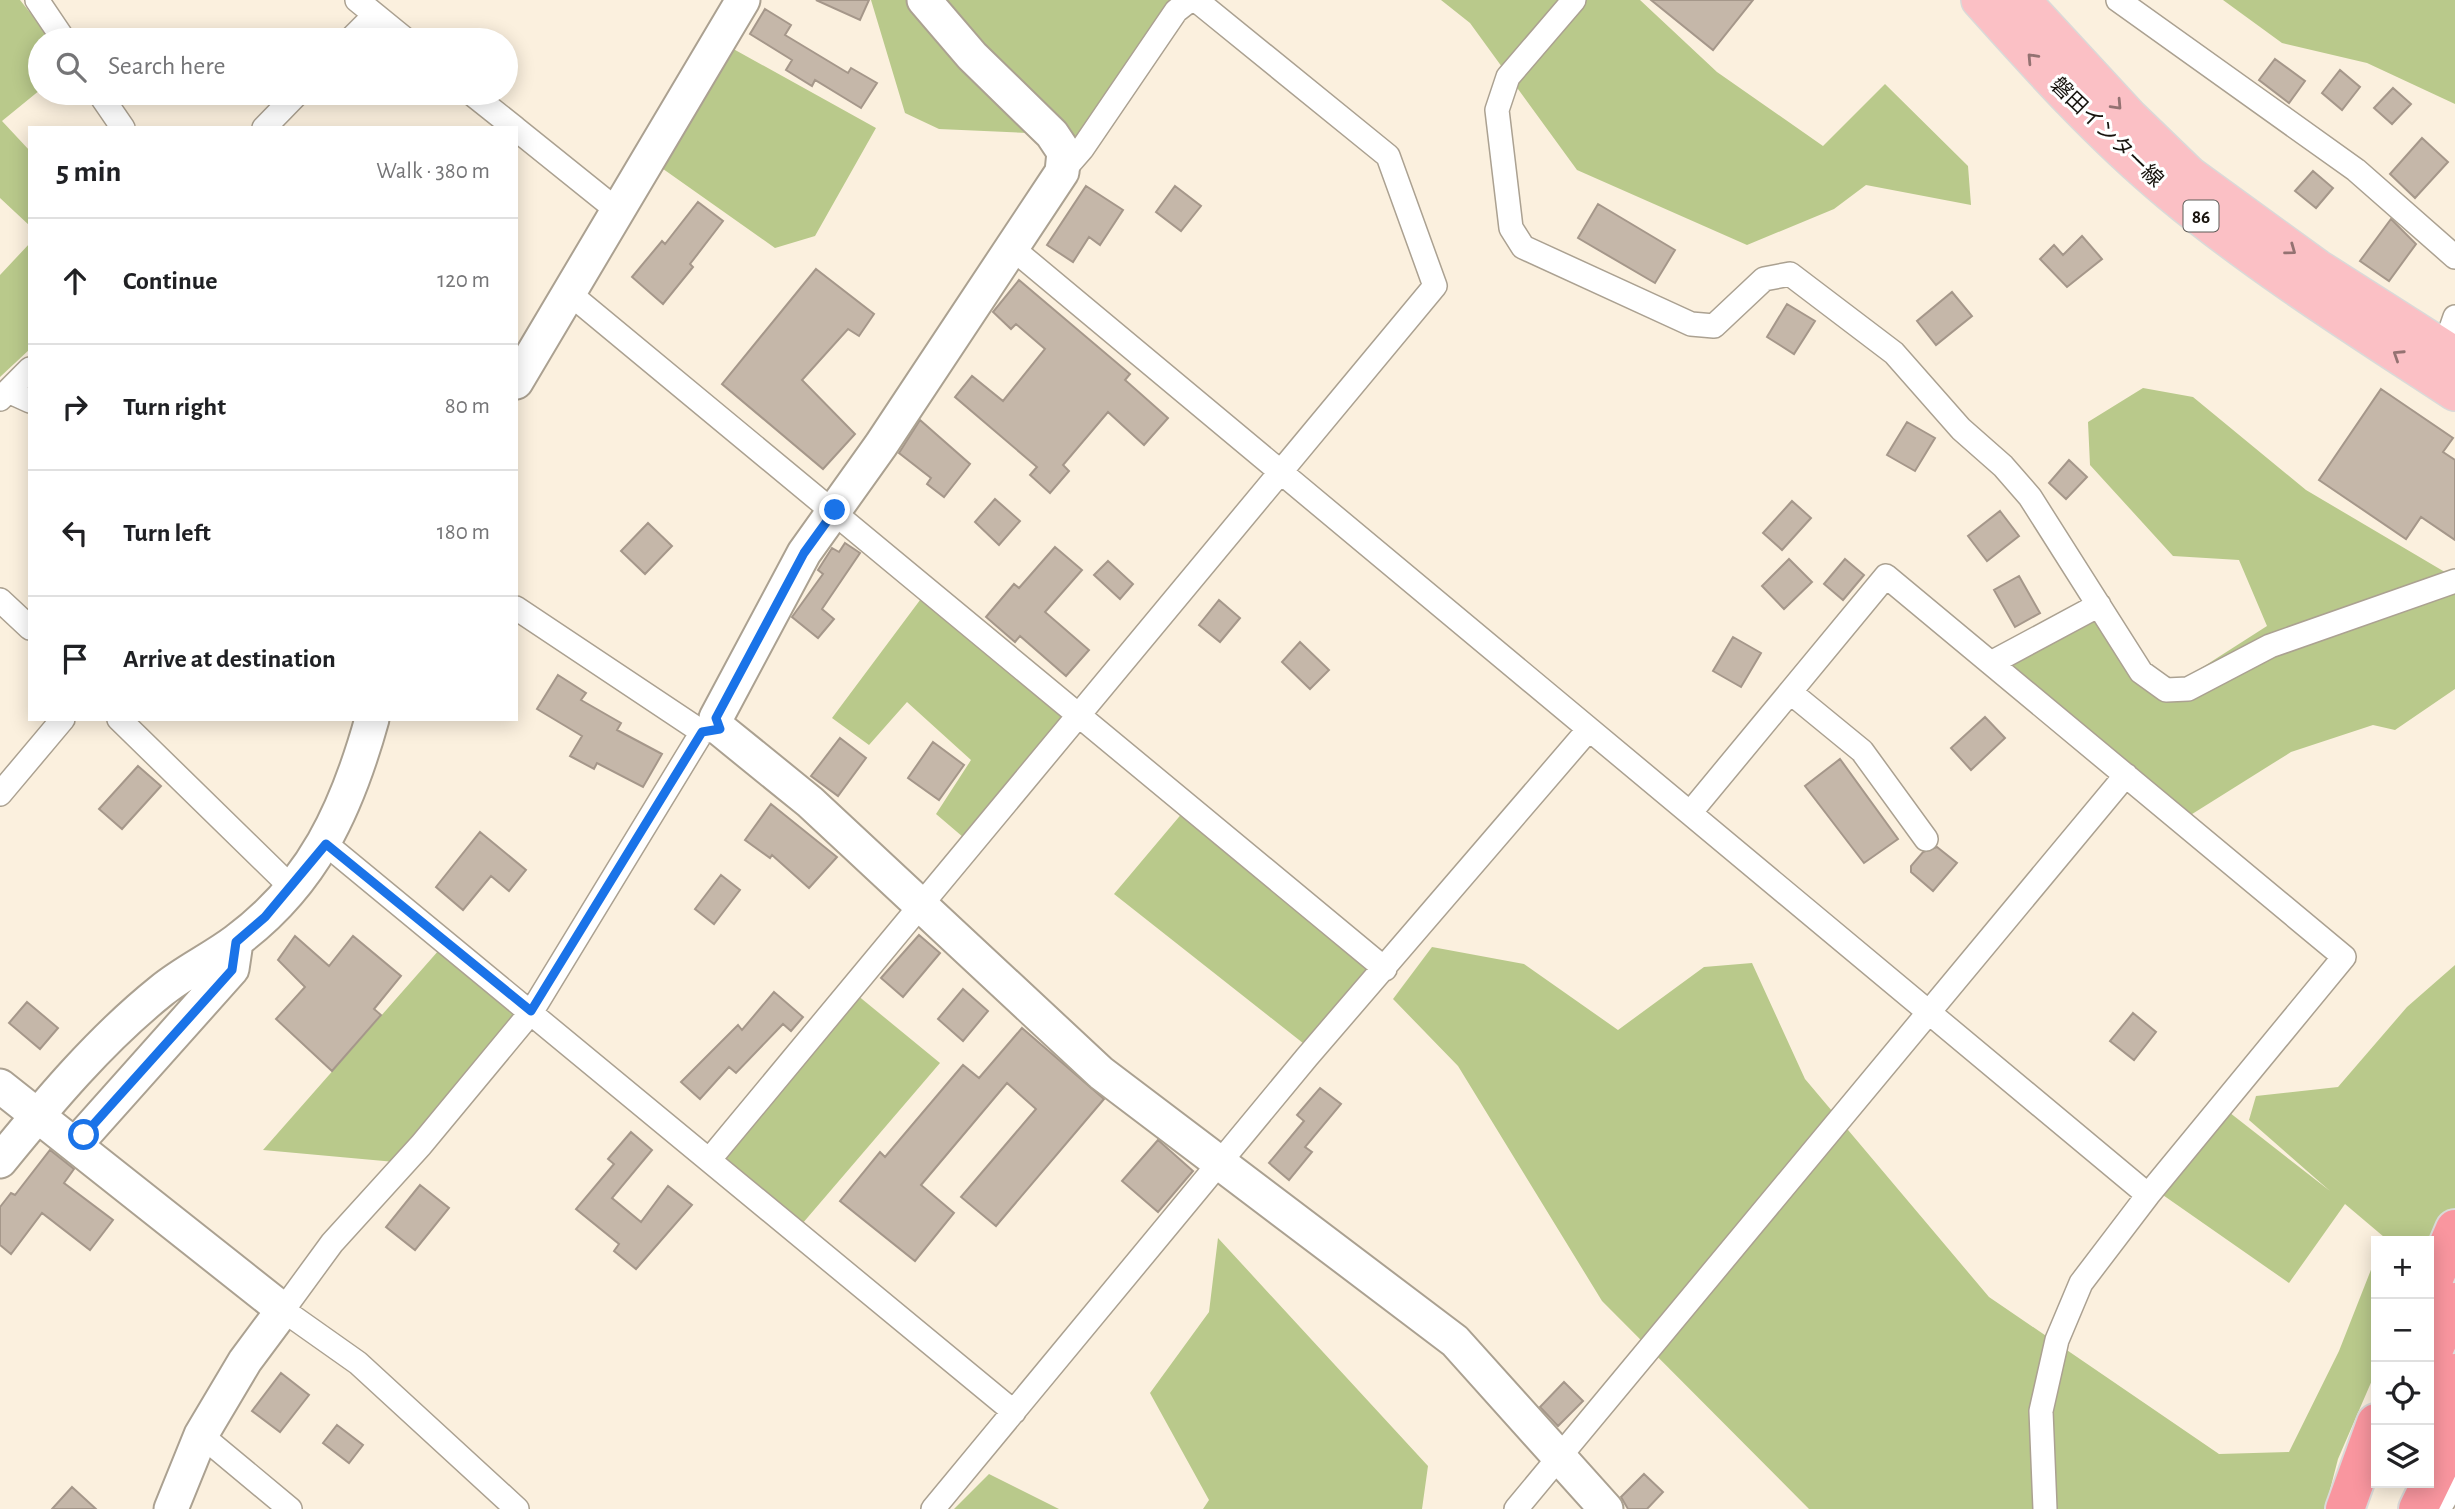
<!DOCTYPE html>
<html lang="en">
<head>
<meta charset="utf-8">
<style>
  body { margin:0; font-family:"Alegreya Sans","Noto Sans JP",sans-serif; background:#f2f2f2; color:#202124 }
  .controls { position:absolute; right:21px; bottom:21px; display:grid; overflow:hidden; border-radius:0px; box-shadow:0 4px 18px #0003 }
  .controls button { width:63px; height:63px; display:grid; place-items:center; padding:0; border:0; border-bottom:2px solid #e0e0e0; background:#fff; color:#202124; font:35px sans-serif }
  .stop { position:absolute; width:21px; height:21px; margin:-16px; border:5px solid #1a73e8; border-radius:50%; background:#fff }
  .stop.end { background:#1a73e8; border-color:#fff; box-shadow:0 2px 7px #0008 }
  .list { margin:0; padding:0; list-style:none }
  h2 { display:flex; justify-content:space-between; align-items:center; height:91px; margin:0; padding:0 28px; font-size:30px }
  h2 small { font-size:23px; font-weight:400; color:#757577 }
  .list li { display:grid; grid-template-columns:46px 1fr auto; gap:21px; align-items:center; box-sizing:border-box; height:126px; padding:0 28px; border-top:2px solid #e0e0e0 }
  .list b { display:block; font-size:26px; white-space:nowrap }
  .list em { font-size:23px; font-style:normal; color:#757577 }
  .icon { flex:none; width:38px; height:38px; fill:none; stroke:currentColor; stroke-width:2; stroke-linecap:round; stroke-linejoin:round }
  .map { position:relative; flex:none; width:2455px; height:1509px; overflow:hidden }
  .search { position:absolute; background:#fff; box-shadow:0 4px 18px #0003; left:28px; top:28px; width:490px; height:77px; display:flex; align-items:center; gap:18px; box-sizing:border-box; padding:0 24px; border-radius:38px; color:#757577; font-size:26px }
  .panel { position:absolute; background:#fff; box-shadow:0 4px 18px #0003; left:28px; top:126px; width:490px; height:595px; border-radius:0px }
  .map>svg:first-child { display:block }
</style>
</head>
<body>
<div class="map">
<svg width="2455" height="1509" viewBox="0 0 2455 1509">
  <rect width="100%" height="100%" fill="#fbf0de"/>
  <path fill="#b9c98b" d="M0 0H20L52 40H40V90L2 121 30 151V226L0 198Z
    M871 0H1183L1064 152 1052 134 939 129 905 113Z
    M1441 0H1640L1717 72 1823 146 1885 84 1968 166 1971 205 1866 185 1834 209 1747 245 1577 170 1470 23Z
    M2223 0H2455V104L2367 63 2282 43Z
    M719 41 876 128 815 236 775 248 649 159Z
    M30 243V349L0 377V275Z
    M2143 388 2193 397 2306 490 2455 578V689L2395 730 2373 725 2291 752 2181 821 1991 663 2099 605 2167 690 2267 626 2239 560 2173 556 2090 465 2088 422Z
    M929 588 1079 713 970 843 936 814 971 760 907 702 869 745 832 718Z
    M1189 805 1385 969 1313 1051 1114 894Z
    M1432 947 1524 964 1618 1030 1704 967 1752 963 1805 1079 1989 1297 2219 1454 2289 1452 2339 1351 2376 1257V1371L2338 1459 2325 1509H1809L1602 1301 1458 1066 1393 999Z
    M439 950 522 1004 395 1162 263 1150Z
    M2455 965V1218L2429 1256V1241H2382L2384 1237 2345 1204 2289 1283 2160 1193 2225 1109 2330 1191 2249 1120 2256 1096 2338 1087 2407 1007Z
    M851 990 940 1063 796 1231 714 1154Z
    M1218 1238 1428 1466 1422 1509H1203L1209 1500 1150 1393 1209 1312Z
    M989 1474 1059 1509H954Z"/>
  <path fill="#c5b7a9" stroke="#a5978a" stroke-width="2" d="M816 0H869L860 20Z
    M1651 0H1753L1713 50Z
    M765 9 791 25 785 35 848 73 851 68 877 83 861 108 815 80 812 86 786 70 792 60 750 34Z
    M2275 59 2305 81 2289 103 2259 80Z
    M2340 70 2360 87 2342 110 2322 93Z
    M2393 88 2411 104 2392 124 2374 108Z
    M2422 138 2448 162 2415 198 2390 174Z
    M2313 171 2333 188 2316 208 2295 191Z
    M1086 186 1123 210 1100 245 1089 237 1073 262 1047 245Z
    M1175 186 1201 206 1181 231 1156 212Z
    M698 202 723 221 690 264 693 267 663 304 632 277 662 241 665 244Z
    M1598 204 1675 250 1655 283 1578 238Z
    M2391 219 2416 244 2389 281 2360 261Z
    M2082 236 2102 259 2067 287 2040 259 2054 245 2063 255Z
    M816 269 874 314 859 336 848 329 802 380 855 434 823 469 722 384Z
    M1019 280 1130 374 1125 380 1168 418 1144 445 1108 412 1063 465 1069 471 1050 493 1030 475 1037 467 955 397 972 376 1003 401 1045 349 1016 324 1011 329 993 312Z
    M1952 292 1972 316 1936 345 1917 321Z
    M1787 304 1815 321 1794 354 1767 337Z
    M2381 389 2453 438 2443 452 2455 460V540L2421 517 2406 539 2319 480Z
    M920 420 970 464 944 497 927 484 931 478 899 453Z
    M1907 422 1935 438 1915 471 1887 455Z
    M2069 460 2087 477 2066 499 2049 483Z
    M995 499 1020 521 999 545 975 522Z
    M1792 501 1811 518 1782 550 1763 533Z
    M2000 511 2019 536 1987 561 1968 536Z
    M648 523 672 546 645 574 621 551Z
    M845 543 860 553 822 609 834 619 818 638 792 617 823 574 818 570 832 548 839 552Z
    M1055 547 1082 570 1045 612 1089 650 1066 676 1020 636 1015 642 986 617 1014 584 1019 588Z
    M1789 559 1812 582 1784 609 1762 586Z
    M1845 559 1864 575 1843 600 1824 584Z
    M1108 561 1133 584 1120 599 1094 575Z
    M2019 576 2040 613 2015 627 1994 590Z
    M1219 600 1240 618 1220 642 1199 625Z
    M1733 637 1761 653 1741 687 1713 671Z
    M1300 642 1329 670 1310 689 1282 662Z
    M558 675 586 693 581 700 621 723 617 730 662 754 643 787 597 763 594 769 570 756 582 736 537 709Z
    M1985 717 2005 738 1971 770 1951 748Z
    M840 738 866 758 838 796 811 776Z
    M933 742 964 765 939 800 908 778Z
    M1840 759 1898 839 1864 863 1805 786Z
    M138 766 161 786 122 829 99 809Z
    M771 804 837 857 809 888 772 855 770 858 745 840Z
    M480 832 526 870 509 891 491 876 463 910 436 887Z
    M1937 847 1957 863 1933 891 1911 872V866L1923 852Z
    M721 875 740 890 714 924 695 909Z
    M919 935 940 953 903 997 881 978Z
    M295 936 329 966 353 936 401 976 374 1009 381 1015 332 1071 276 1019 305 987 278 960Z
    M963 989 988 1011 963 1041 938 1019Z
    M774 992 803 1017 791 1031 783 1024 736 1073 729 1067 700 1099 681 1082 738 1025 742 1030Z
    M27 1002 58 1028 40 1049 9 1023Z
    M2133 1013 2156 1032 2134 1060 2110 1041Z
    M1022 1028 1104 1099 996 1226 961 1197 1036 1109 1007 1083 921 1185 954 1213 915 1261 840 1201 880 1152 885 1157 963 1065 979 1078Z
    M1320 1088 1341 1104 1305 1147 1312 1152 1289 1180 1269 1163 1304 1121 1297 1115Z
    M631 1132 652 1150 612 1198 641 1222 668 1186 692 1205 636 1269 614 1251 619 1244 576 1209 614 1164 608 1159Z
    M1158 1140 1193 1171 1158 1212 1122 1181Z
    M50 1150 74 1169 64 1183 113 1220 90 1250 42 1213 11 1254 0 1245V1207L11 1193 15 1195Z
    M420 1185 449 1208 415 1250 386 1227Z
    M281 1373 309 1395 280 1432 252 1411Z
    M1564 1382 1583 1401 1558 1426 1540 1407Z
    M337 1425 363 1445 349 1463 323 1443Z
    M1644 1474 1663 1492 1647 1509H1628L1621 1497Z
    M72 1487 96 1509H52Z"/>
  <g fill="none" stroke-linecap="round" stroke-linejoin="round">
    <defs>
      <path id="street" d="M37 0 64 40
        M357 0 406 40
        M1574 0 1508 77 1497 110 1511 228 1523 247 1691 324 1714 326 1764 279 1790 274 1894 353 1961 429 2003 466 2030 497 2141 672 2166 690 2188 689 2270 646 2455 581
        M2118 0 2356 170 2455 257
        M350 40 375 15
        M99 93 123 128
        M471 93 515 128
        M264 128 298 93
        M516 129 618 211
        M1062 172 1082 149 1176 11 1190 0
        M1012 248 2148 1195
        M569 293 1385 969
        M2444 349 2455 317
        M8 391 30 401
        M0 399 30 369
        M0 600 30 628
        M516 608 702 732
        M1991 663 2099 605
        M1790 692 1862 751 1926 839
        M119 719 292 888
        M0 794 63 719
        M1690 813 1886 576 2344 957 2148 1195 2081 1283 2057 1340 2041 1411 2045 1509
        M326 844 1014 1412
        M710 1159 1435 286 1388 156 1196 0
        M201 1435 290 1509
        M517 1509 358 1363 283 1310 332 1243 421 1145 532 1011 702 732 720 729
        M933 1509 1307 1057 1589 729
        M1516 1509 2126 775
        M2439 1509 2455 1481"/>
      <path id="secondary" d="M924 0 972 56 1052 134 1064 152 1062 172 881 445 804 553 716 718 720 729 810 802 1101 1073 1455 1341 1606 1509
        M516 382 743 0
        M0 1086 283 1310 245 1361 201 1435 171 1509
        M75 1145 232 969 236 942
        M0 1161C49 1101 100 1040 161 991 184 972 212 959 236 941 313 884 347 809 372 719"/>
      <path id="primary" d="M1980 0C2040 67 2101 135 2171 193 2260 267 2359 329 2455 392
        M2021 0 2130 118 2189 175 2317 268 2455 356"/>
      <path id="highway" d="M2429 1290 2455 1229
        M2429 1360 2455 1302
        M2429 1435 2455 1373
        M2345 1509 2376 1423
        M2418 1509 2455 1433"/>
    </defs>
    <use href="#street" stroke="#aba191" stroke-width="26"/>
    <use href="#secondary" stroke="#aba191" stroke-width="37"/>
    <use href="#primary" stroke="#dad9d8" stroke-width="40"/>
    <use href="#highway" stroke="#dad9d8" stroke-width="42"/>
    <use href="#street" stroke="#fff" stroke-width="23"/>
    <use href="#secondary" stroke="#fff" stroke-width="33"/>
    <use href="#primary" stroke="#fbc0c5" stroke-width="37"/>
    <use href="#highway" stroke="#f9969f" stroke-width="38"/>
  </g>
  <defs><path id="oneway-chevron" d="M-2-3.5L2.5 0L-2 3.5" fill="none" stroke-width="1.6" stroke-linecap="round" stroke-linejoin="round" transform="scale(1.75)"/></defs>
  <g stroke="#947272">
    <use href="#oneway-chevron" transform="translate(2032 58) rotate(-133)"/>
    <use href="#oneway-chevron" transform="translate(2117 105) rotate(47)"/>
    <use href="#oneway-chevron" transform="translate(2291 250) rotate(36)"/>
    <use href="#oneway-chevron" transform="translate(2398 355) rotate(-147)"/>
  </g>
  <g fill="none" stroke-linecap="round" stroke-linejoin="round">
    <path stroke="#1a73e8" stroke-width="9" d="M84 1135 232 970 236 942 265 917 326 844 531 1011 702 732 720 729 716 718 804 553 835 510"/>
  </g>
  <g text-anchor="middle" stroke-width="6" stroke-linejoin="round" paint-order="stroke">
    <rect fill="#fff" stroke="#5d5a56" stroke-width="2" x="2183.5" y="200.5" width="35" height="31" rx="5"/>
    <g font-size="19" font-weight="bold" fill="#17130d">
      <text x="2201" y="223">86</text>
    </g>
    <g font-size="21" fill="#17130d" stroke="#fff">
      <text transform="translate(2107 132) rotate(44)" y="7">磐田インター線</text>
    </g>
  </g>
</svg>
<div class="controls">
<button>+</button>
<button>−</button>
<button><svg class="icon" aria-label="locate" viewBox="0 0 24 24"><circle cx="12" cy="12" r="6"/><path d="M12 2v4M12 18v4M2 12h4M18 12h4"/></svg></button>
<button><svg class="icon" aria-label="layers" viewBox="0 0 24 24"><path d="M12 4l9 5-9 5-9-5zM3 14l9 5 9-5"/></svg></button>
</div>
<div class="stop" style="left:84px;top:1135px"></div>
<div class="stop end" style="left:835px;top:510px"></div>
<div class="search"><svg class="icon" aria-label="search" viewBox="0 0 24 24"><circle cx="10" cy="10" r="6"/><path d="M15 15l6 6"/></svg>Search here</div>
<section class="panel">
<h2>5 min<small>Walk · 380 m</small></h2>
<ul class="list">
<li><svg class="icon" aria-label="ahead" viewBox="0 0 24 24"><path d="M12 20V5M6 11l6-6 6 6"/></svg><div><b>Continue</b></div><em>120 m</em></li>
<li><svg class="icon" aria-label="right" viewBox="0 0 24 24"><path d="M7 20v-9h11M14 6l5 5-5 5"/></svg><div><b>Turn right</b></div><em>80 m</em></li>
<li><svg class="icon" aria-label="left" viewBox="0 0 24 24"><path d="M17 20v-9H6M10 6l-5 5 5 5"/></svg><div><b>Turn left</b></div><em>180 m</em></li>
<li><svg class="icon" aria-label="arrive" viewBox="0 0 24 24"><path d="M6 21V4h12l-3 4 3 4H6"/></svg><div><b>Arrive at destination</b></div></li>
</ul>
</section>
</div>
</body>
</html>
